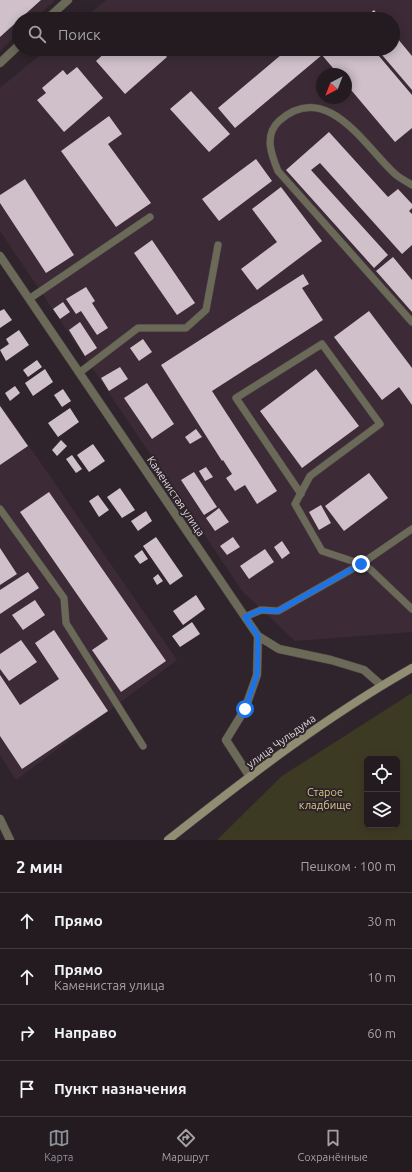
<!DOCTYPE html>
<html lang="ru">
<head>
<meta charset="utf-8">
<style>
  body { margin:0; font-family:Ubuntu,sans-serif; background:#2b2429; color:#f1f3f6 }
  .controls { position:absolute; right:12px; bottom:12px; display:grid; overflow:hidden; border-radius:6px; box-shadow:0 2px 10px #0003 }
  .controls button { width:36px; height:36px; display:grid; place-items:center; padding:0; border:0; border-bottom:1px solid #40393e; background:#231b20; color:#f1f3f6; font:20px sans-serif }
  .compass { position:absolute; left:316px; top:68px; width:36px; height:36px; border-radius:50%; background:#231b20; box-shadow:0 2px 10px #0003; rotate:222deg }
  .stop { position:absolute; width:12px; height:12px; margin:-9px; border:3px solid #1a73e8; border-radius:50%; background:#fff }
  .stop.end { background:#1a73e8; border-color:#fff; box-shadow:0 1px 4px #0008 }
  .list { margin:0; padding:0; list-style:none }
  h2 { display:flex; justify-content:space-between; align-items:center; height:52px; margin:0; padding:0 16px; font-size:17px }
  h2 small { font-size:13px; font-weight:400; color:#a3a1a5 }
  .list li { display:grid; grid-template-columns:26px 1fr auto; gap:12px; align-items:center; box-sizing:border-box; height:56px; padding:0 16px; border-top:1px solid #40393e }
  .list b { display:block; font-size:15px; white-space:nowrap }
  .list p { margin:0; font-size:13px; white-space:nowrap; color:#a3a1a5 }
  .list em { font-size:13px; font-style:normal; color:#a3a1a5 }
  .icon { flex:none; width:22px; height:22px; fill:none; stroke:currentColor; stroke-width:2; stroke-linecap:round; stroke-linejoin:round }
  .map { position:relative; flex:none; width:412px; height:840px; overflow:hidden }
  .search { position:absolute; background:#231b20; box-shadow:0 2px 10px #0003; left:12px; right:12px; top:12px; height:44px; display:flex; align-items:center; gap:10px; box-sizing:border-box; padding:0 14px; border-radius:22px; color:#a3a1a5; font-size:15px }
  .sheet { height:276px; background:#231b20 }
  nav { display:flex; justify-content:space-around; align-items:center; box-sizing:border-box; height:56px; border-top:1px solid #40393e; background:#231b20; font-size:11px; color:#a3a1a5 }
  nav a { display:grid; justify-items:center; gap:2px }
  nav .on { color:#8c9099 }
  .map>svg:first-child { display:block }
</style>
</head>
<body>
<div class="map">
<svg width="412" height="840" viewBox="0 0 412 840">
  <rect width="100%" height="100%" fill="#2f242b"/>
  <path fill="#3c2b36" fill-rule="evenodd" d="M0 0H55L35 19H19V33L0 51Z
    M106 0H412V632L295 641 243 592 0 231V88L47 49H393V19H83ZM322 74H346V98H322Z
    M0 404 177 660 16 780 0 755Z"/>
  <path fill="#3d3a24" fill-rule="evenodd" d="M412 693V840H217L282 776ZM367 759H397V825H367Z"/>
  <path fill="#cfc0c9" d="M0 0H41L0 37Z
    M374 10 381 19H363Z
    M393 33 412 56V90L377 49H393Z
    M109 49H160L167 57 125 94 96 61Z
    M288 49H373L412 95V128L395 142 346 84V74H338L322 55 235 128 218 108Z
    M77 67 103 98 64 132 37 100 46 93 42 88 63 70 67 75Z
    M191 91 230 134 209 152 170 109Z
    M109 116 122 134 108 144 151 203 116 227 61 151Z
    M329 132 388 197 398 189 412 204V208L409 211 412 214V245L402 254 320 163 311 170 388 255 374 268 286 170Z
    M256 159 272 181 219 221 202 199Z
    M25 179 74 255 46 273 0 203V195Z
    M281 187 322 241 257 290 241 269 277 242 252 209Z
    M152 240 195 303 177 315 134 253Z
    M393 257 412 280V312L376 271Z
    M303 274 309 284 302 288 323 320 212 391 277 491 257 504 245 485 235 491 226 478 232 474 223 460 222 461 161 365Z
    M86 287 95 301 92 303 108 328 97 335 81 311 76 314 66 299Z
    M63 302 70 312 60 319 53 309Z
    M4 309 12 320 0 328V311Z
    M369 311 412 368V405L399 387 382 400 334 337Z
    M80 322 97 348 85 356 69 330Z
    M19 330 29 345 6 361 0 350 9 344 6 339Z
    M143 339 152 352 139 361 130 348Z
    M37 360 42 367 28 377 23 370Z
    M120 367 128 379 109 391 101 378Z
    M45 369 53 382 33 396 25 383Z
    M316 369 359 426 302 468 260 411Z
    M147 383 174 424 152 439 124 398Z
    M15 386 20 393 10 401 5 393Z
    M63 389 71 401 62 407 54 395Z
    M0 406 28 446 0 465Z
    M70 408 79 422 58 437 48 423Z
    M196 429 202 437 190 444 185 437Z
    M61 440 67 446 57 456 52 450Z
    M93 444 105 461 89 472 77 455Z
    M72 455 82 469 76 473 66 459Z
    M206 467 213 477 205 481 199 471Z
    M194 472 217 507 204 515 181 480Z
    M369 473 388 498 344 531 325 506Z
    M120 488 135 510 122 518 107 497Z
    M49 492 166 661 121 692 92 650 108 639 20 512Z
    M98 495 109 510 99 517 89 501Z
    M321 505 331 523 319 530 309 512Z
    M219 508 229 522 215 531 206 518Z
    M146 511 152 521 138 531 131 521Z
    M156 537 183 576 170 585 143 546Z
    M233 537 240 547 227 555 220 546Z
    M282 541 290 553 282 559 274 547Z
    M0 548 17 574 0 585Z
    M265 549 274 562 249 579 240 566Z
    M142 550 148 559 140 564 134 556Z
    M28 572 39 588 0 614V590Z
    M158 574 163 581 157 585 153 578Z
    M196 595 205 609 183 625 173 611Z
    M35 600 45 615 23 630 12 615Z
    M192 622 200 634 180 647 172 636Z
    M54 630 108 711 22 769 0 736V675L20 705 59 679 35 643Z
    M21 640 37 662 9 681 0 669V654Z"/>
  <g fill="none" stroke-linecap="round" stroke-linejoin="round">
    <defs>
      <path id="service" d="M412 185C406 181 399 178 394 173 364 145 326 79 279 121 264 135 271 154 278 171L412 322
        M29 299 150 217
        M79 373 138 328H186L206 310 218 245
        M301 494 236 398 322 344 380 424 310 476 295 504 322 551 361 564 370 569 412 609
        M0 509 64 598 66 623 143 746
        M245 617 261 610 278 611 361 564 412 529"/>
      <path id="minor" d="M47 19 68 0
        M0 63 19 45
        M0 256 258 636 279 649 331 660 364 670 381 685
        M250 777 226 740 245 709 257 675 258 636"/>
      <path id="tertiary" d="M0 819 10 840"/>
      <path id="secondary" d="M168 840C246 778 326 717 412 668"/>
    </defs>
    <use href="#service" stroke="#4b4147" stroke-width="8"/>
    <use href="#minor" stroke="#4b4147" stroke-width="9"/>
    <use href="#tertiary" stroke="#4b4147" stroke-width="9"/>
    <use href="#secondary" stroke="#4b4147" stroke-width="9"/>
    <use href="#service" stroke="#6b6958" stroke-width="7"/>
    <use href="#minor" stroke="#6b6958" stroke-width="8"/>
    <use href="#tertiary" stroke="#6b6958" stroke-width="8"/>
    <use href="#secondary" stroke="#908d73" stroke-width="8"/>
  </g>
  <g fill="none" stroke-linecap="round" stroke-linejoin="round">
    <path stroke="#1a73e8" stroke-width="5" d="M245 709 257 675 258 636 245 617 261 610 278 611 361 564"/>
  </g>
  <g text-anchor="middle" stroke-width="4" stroke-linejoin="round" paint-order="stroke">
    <g font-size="11" fill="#dfd8dc" stroke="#2f242b">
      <text transform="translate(176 496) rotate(56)" y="4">Каменистая улица</text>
      <text transform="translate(281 741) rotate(-36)" y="4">улица Чульдума</text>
    </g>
    <g font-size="11" fill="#d1c886" stroke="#2f242b">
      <text x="325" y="796">Старое<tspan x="325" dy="13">кладбище</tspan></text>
    </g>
  </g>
</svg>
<div class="controls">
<button><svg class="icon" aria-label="locate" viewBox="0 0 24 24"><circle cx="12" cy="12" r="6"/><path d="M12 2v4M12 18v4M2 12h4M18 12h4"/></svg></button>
<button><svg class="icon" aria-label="layers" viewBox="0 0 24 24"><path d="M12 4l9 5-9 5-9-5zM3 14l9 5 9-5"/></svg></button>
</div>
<svg class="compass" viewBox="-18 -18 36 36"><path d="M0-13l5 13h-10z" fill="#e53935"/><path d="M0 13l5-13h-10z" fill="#a3a1a5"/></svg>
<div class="stop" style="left:245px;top:709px"></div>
<div class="stop end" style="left:361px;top:564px"></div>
<div class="search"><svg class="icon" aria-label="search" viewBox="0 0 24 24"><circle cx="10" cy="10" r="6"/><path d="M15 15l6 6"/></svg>Поиск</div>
</div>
<section class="sheet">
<h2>2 мин<small>Пешком · 100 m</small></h2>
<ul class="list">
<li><svg class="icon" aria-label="ahead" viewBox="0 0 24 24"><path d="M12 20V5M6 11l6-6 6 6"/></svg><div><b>Прямо</b></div><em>30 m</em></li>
<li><svg class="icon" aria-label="ahead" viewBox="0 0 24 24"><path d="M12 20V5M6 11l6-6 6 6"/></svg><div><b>Прямо</b><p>Каменистая улица</p></div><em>10 m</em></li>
<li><svg class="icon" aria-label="right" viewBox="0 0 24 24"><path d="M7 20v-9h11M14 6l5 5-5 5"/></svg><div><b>Направо</b></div><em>60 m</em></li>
<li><svg class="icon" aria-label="arrive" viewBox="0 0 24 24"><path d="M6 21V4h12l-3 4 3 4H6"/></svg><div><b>Пункт назначения</b></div></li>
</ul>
</section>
<nav>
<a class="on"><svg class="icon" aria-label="map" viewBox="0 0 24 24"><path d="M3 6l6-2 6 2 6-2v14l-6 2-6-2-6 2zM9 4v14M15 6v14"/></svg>Карта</a>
<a><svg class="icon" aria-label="directions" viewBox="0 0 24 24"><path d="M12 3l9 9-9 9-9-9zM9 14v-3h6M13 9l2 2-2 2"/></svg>Маршрут</a>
<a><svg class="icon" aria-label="saved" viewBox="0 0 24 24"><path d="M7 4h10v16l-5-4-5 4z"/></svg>Сохранённые</a>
</nav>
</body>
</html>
